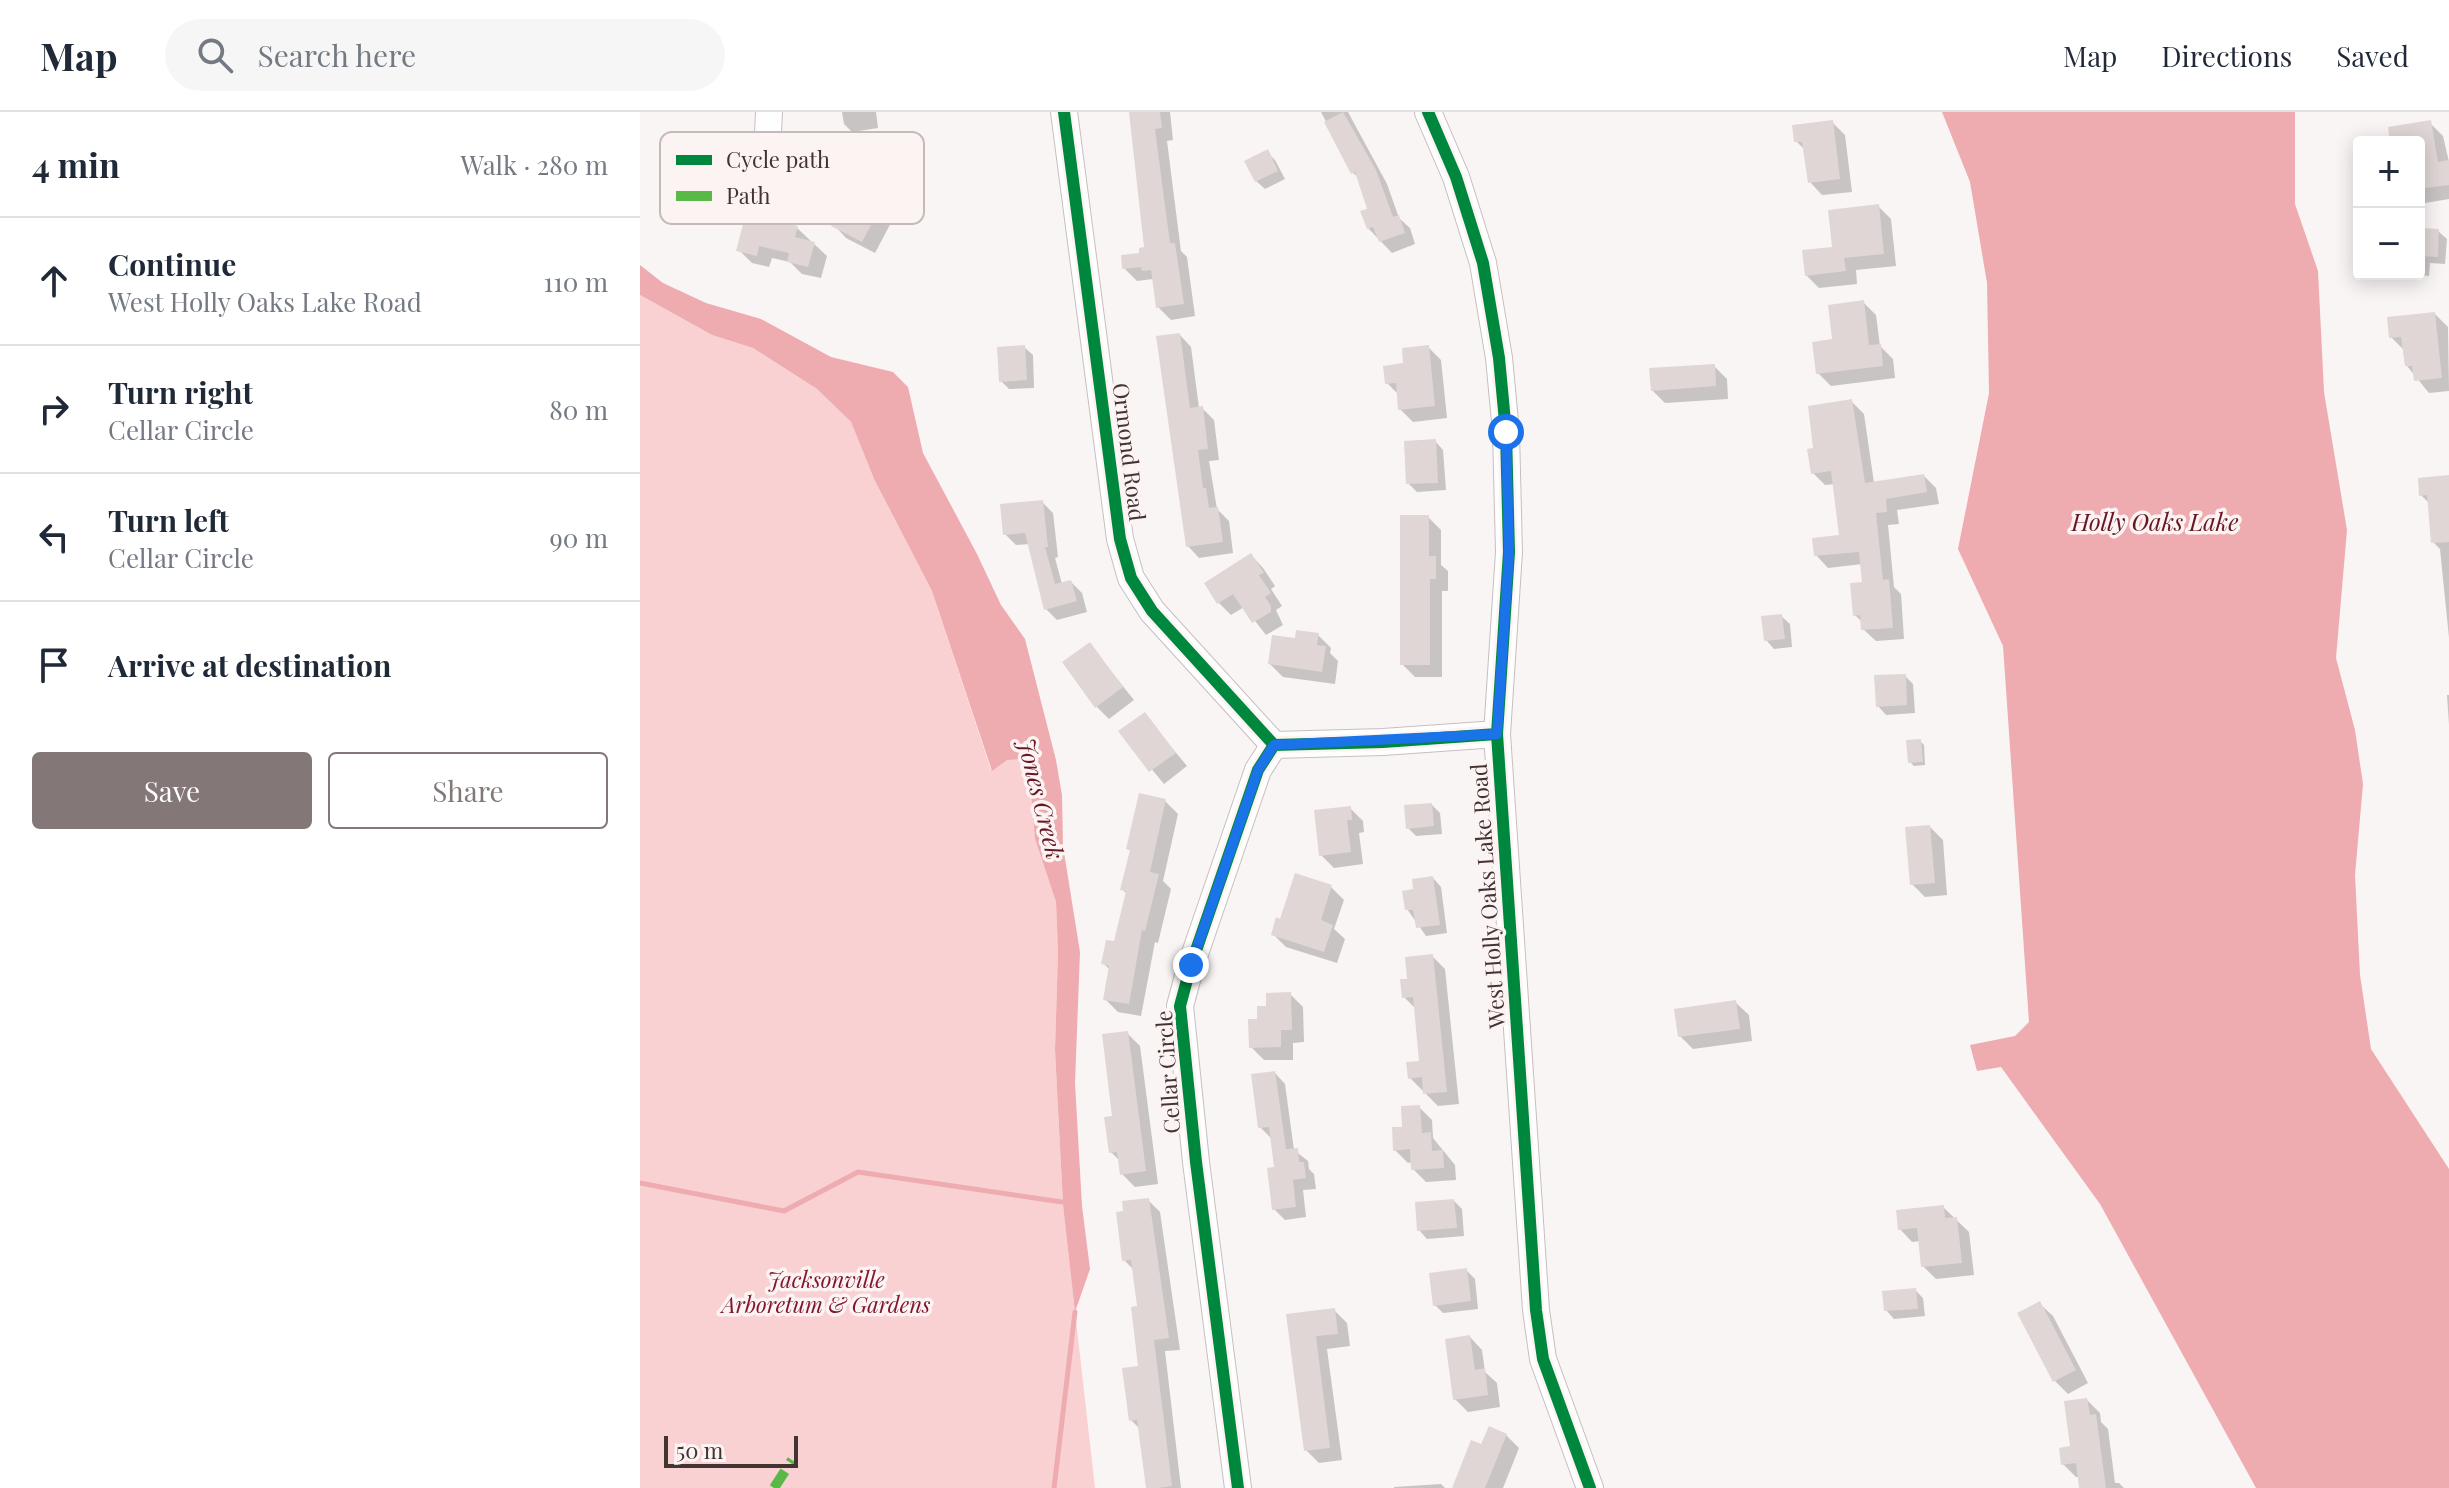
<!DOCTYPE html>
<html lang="en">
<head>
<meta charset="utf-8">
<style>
  body { margin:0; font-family:"Playfair Display",serif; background:#f6f6f7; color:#1f2937 }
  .controls { position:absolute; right:24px; top:24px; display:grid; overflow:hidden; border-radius:8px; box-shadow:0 4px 20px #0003 }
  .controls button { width:72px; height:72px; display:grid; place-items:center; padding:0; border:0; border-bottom:2px solid #e0e1e3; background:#fff; color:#1f2937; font:40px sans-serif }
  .scale { position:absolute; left:24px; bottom:20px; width:134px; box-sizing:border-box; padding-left:8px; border:4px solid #433; border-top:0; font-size:22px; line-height:28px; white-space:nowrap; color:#433; -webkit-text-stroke:6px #fcf3f3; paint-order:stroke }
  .stop { position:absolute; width:24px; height:24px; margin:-18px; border:6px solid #1a73e8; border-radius:50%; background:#fff }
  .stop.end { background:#1a73e8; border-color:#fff; box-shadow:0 2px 8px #0008 }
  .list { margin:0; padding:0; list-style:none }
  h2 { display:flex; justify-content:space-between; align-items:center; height:104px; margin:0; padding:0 32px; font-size:34px }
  h2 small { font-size:26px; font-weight:400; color:#747a83 }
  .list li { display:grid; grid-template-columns:52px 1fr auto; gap:24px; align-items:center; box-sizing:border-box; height:128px; padding:0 32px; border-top:2px solid #e0e1e3 }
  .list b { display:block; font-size:30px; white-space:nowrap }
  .list p { margin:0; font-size:26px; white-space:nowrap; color:#747a83 }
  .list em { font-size:26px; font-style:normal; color:#747a83 }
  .actions { display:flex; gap:16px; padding:24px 32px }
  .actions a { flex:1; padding:18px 0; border:2px solid #847777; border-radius:8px; text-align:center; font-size:28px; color:#847777 }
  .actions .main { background:#847777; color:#fff }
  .icon { flex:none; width:44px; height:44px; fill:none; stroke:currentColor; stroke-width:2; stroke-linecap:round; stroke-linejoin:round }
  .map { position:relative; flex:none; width:1809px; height:1376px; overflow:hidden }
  header { display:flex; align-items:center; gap:48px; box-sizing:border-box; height:112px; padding:0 40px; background:#fff; border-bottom:2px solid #e0e1e3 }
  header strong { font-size:38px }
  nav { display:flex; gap:44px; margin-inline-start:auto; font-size:28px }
  .search { width:560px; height:72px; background:#f6f6f7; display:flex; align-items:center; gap:20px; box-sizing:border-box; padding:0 28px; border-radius:44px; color:#747a83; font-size:30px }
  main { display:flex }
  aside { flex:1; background:#fff }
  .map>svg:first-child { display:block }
</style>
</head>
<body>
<header>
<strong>Map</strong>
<div class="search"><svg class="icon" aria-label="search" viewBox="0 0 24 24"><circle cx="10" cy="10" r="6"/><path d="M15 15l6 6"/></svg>Search here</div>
<nav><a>Map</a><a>Directions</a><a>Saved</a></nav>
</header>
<main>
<aside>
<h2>4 min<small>Walk · 280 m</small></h2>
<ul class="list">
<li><svg class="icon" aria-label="ahead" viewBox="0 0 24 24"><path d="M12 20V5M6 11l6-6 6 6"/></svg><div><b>Continue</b><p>West Holly Oaks Lake Road</p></div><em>110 m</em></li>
<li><svg class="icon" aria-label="right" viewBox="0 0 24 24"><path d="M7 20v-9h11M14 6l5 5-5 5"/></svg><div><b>Turn right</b><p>Cellar Circle</p></div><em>80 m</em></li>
<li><svg class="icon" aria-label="left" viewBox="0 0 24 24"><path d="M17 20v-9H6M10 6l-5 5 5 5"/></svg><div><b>Turn left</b><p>Cellar Circle</p></div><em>90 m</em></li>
<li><svg class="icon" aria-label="arrive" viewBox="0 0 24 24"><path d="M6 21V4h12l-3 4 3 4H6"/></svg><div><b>Arrive at destination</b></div></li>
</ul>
<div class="actions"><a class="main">Save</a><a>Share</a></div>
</aside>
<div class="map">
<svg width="1809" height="1376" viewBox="0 0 1809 1376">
  <rect width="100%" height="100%" fill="#faf5f5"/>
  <path fill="#fad1d3" d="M0 183 72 223 113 236 177 277 211 310 234 367 292 479 351 658 367 647H380L389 660 395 727 416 790 418 840 415 938 423 1093 455 1376H0Z"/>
  <path fill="#eeacb0" d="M1302 0H1655V92L1678 159 1684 280 1707 418 1696 546 1715 618 1723 672 1715 763 1720 863 1731 937 1809 1057V1376H1616L1460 1092 1361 955 1337 959 1330 933 1375 924 1389 910 1363 534 1318 437 1349 281 1347 171 1330 70Z
    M0 153 23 171 66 191 121 207 191 245 253 260 268 275 283 341 337 442 361 493 385 527 416 648 422 683 423 734 440 840 435 971 442 1094 450 1157 435 1200 423 1093 415 938 418 840 416 790 395 727 389 660 380 647 367 648 352 659 292 479 234 367 211 310 177 277 113 236 72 223 0 183Z"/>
  <path fill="#0003" d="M202 0H236L238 16 212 20 204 12Z
    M490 0H530L533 28 527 29 537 108 541 139 547 145 555 204 531 208 518 195 513 167 497 169 484 156 506 137Z
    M681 0H708L747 72 759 106 770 116 775 132 752 141 728 116 730 98 719 66 713 61Z
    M1192 10 1205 23 1212 80 1182 83 1170 70 1166 39 1156 29Z
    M1790 11 1803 24 1809 50V87L1779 92V30H1752Z
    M627 40 635 48 645 67 625 77 616 69Z
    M250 77 262 90 235 141 206 126 194 113Z
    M1238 94 1251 107 1256 154 1216 158 1217 172 1179 176 1166 163Z
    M133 101 145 113 157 116 187 144 181 166 162 162 150 150 132 146 129 155 112 151 99 138Z
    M1779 118 1798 119 1807 127 1805 152 1790 151 1789 164 1773 162H1779Z
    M1223 190 1236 203 1240 234 1253 247 1255 266 1191 274 1178 261 1195 229Z
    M1795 202 1808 215 1809 279 1789 281 1767 254 1764 238 1751 225Z
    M540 223 551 235 559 296H562L574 308 579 348 569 349 577 397 589 409 593 441 559 446 548 434Z
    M384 235 393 243 394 276 369 277 361 269Z
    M788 235 801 248 807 306 773 310 760 297 759 283 747 271Z
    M1074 254 1087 267 1088 287 1025 291 1012 278Z
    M1211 289 1224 302 1234 371 1284 364 1296 376 1299 392 1257 398 1259 412 1248 413 1254 475 1261 482 1264 527 1236 529 1223 517V511L1215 503 1224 472 1222 452 1188 456 1176 443 1201 425 1195 372 1185 373 1173 361 1176 338Z
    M795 329 803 338 806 378 777 380 768 371Z
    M1809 365V526L1800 437 1793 430 1790 392 1781 383Z
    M402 390 413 401 418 445 415 446 422 472 431 470 442 481 447 500 417 508 406 497 390 432 376 433 365 422Z
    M788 405 801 418V453L808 459V479H802V565H775L762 552Z
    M611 443 623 456 635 474 631 477 642 494 636 498 643 513 626 523 604 495 591 503 578 490Z
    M1141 504 1150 512 1152 535 1134 537 1126 528Z
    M678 523 691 536 690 541 698 549 695 572 643 565 630 552 657 528Z
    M450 533 494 588 469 607 456 594Z
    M1265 564 1273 572 1275 601 1246 603 1238 594Z
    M1807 583H1809V613Z
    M504 602 547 654 524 672 481 620Z
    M1280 629 1284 633 1285 653 1274 654 1270 650Z
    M525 689 538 702 523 769 531 777 518 831 515 830 501 904 478 900 465 887 470 858 463 851 475 831 487 782 482 777 492 740 488 737Z
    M792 693 800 701 802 722 776 724 768 716Z
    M710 696 723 709 724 720 719 721 723 752 694 756 681 743Z
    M1290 715 1303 728 1307 783 1285 785 1272 772Z
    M793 766 801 775 807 821 786 824 767 797Z
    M691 775 704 788 694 817 705 827 697 851 646 835 633 822 641 809Z
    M792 844 805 857 819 992 798 994 770 966 782 951 776 897 764 885 769 868Z
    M650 882 663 895 664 930 653 931V948H624L611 935 619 909 628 896Z
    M1096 891 1109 903 1112 929 1053 937 1040 924Z
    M487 921 500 934 518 1072 495 1075 482 1062 480 1049 471 1040Z
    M635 961 645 972 654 1038 668 1049 669 1057 674 1062 676 1077 663 1078 666 1105 645 1108 634 1097 636 1057 631 1026 620 1015Z
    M779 995 792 1008 793 1026 815 1053 816 1068 786 1070 773 1057V1050L768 1051 755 1038 765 1016Z
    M508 1088 520 1100 540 1238 525 1239 541 1376H508L500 1317 491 1308 500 1255 499 1196 494 1158 484 1148Z
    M814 1089 822 1097 824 1124 787 1127 779 1118Z
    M1303 1095 1329 1120 1334 1163 1296 1167 1283 1154 1280 1129 1272 1130 1260 1117Z
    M826 1158 835 1167 838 1197 803 1201 795 1193Z
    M1275 1178 1283 1186 1285 1204 1254 1207 1246 1198Z
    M1400 1192 1413 1204 1448 1271 1428 1282 1415 1269Z
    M694 1198 707 1211 710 1234 687 1237 702 1348 679 1351 666 1338 648 1204Z
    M830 1225 842 1238 845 1260 857 1271 860 1295 828 1300 815 1287Z
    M1447 1288 1460 1301 1461 1310 1468 1317 1475 1371H1479L1484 1376H1441L1439 1365H1436L1423 1352 1432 1336Z
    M866 1323 879 1336 863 1376H815L842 1335Z
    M801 1372 805 1376H754V1375Z"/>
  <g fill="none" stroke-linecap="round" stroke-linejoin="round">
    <path stroke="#eeacb0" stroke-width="5" d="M0 1071 144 1099 218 1060 422 1090
      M414 1376 435 1200"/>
  </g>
  <path fill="#e0d6d6" d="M489 0H520L522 16 515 17 525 94 530 131H535L544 192 516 196 511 158 502 159 501 155 482 157 481 143 499 141V136L504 135Z
    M703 0 736 58 753 105 759 103 765 121 739 130 733 115 727 117 720 99 727 97 715 60 711 62 684 10Z
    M1193 8 1200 67 1168 71 1162 30H1154L1152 13Z
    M1791 8 1798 50 1809 48V73L1779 77V30H1750L1748 15Z
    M628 37 638 59 615 70 604 49Z
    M220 60 251 76 222 130 191 114Z
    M1239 92 1244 142 1204 146 1206 159 1165 164 1162 138 1192 135 1188 98Z
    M108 93 134 99 132 108 158 114 155 125 175 130 168 155 147 150 149 141 119 134 117 144 96 139Z
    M1779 116 1799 117 1798 145 1779 144Z
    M1224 188 1229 233 1241 232 1243 254 1176 262 1172 230 1192 227 1188 193Z
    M1795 200 1802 266 1774 269 1772 254H1765L1761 225 1749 226 1747 205Z
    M540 221 550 296 563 294 568 337 558 338 563 376H566L569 396 578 395 583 430 546 435 516 224Z
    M385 233 387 268 359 270 357 235Z
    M789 233 795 294 758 298 756 271 745 272 743 254 763 251 762 236Z
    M1075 252 1076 274 1011 279 1009 256Z
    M1212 287 1225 371 1284 362 1287 380 1246 387 1247 400 1236 401 1243 468 1249 467 1253 516 1221 518 1220 503 1213 504 1210 471 1222 470 1219 440 1174 444 1172 426 1199 423 1191 359 1171 362 1167 337 1173 336 1168 294Z
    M796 327 798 371 766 372 764 329Z
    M1809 363V430L1791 431 1787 383 1779 384 1778 366Z
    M403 388 408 435H405L415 472 431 468 437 489 404 498 385 421 363 423 360 392Z
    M760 403H789V444H796V467H790V553H760Z
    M611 441 624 461 619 463 631 481 625 485 631 494V500L612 511 593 482 577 492 564 471Z
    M1142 502 1145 527 1124 529 1121 504Z
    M656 518 679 521 677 533 686 534 682 560 628 552 632 523 655 526Z
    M450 530 483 575 455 596 422 550Z
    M1266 562 1267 593 1236 595 1234 563Z
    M505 600 536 641 509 660 478 619Z
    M1281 627 1283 650 1268 651 1266 628Z
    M499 681 526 687 510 760 519 762 505 819 502 818 489 892 463 888 469 854 461 852 466 828 474 829 486 779 480 778 490 738 486 737Z
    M792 691 794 714 766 717 764 693Z
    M711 694 712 708H707L711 740 679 744 674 698Z
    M1290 713 1295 771 1270 773 1265 715Z
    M655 761 692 773 681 808 693 813 684 840 631 823 636 805 640 807Z
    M793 764 800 813 776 816 773 798H765L762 779 773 777 772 767Z
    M793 842 807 980 783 982 782 965 768 967 766 950 779 949 773 885 762 886 760 867H767L765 845Z
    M651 880 652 918H641V935L609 936 608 907H617V894H626V881Z
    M1096 888 1100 917 1038 925 1034 897Z
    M488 919 506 1059 480 1063 477 1040 469 1041 464 1005 472 1004 462 922Z
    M635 959 646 1037 658 1036 659 1050H664L666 1066 653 1068 656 1095 632 1098 627 1056 634 1055 629 1015 618 1016 611 962Z
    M780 993 782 1021 791 1020 792 1039 803 1038 804 1056 771 1058 770 1037 753 1039 752 1015H762L761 994Z
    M509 1086 529 1226 514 1228 532 1374 518 1376H506L497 1308 489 1309 482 1256 498 1254 491 1195 497 1194 491 1148 482 1149 476 1100 483 1099 482 1089Z
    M814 1087 817 1116 777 1119 775 1090Z
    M1304 1093 1305 1106 1317 1105 1322 1151 1281 1155 1277 1116 1258 1118 1256 1098Z
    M827 1156 831 1189 793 1194 789 1161Z
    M1276 1176 1278 1197 1244 1199 1242 1179Z
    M1400 1189 1436 1258 1413 1270 1377 1201Z
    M695 1196 698 1222 676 1224 690 1336 664 1339 646 1202Z
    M830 1223 835 1258 845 1256 848 1283 813 1288 805 1227Z
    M1447 1286 1450 1303 1456 1302 1466 1376H1439L1436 1351 1421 1353 1419 1336 1430 1334 1424 1289Z
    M849 1314 867 1322 845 1376H812L831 1328 841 1332Z"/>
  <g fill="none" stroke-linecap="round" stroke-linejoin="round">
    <defs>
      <path id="minor" d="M424 0 480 427 491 466 512 499 634 633
        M788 0 816 65 843 151 859 246 866 320 869 440 857 622 896 1198 903 1247 950 1376
        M127 42 129 0
        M598 1376 556 1050 540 894 551 853 618 658 634 633 743 630 857 622"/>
    </defs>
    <use href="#minor" stroke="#c8bebf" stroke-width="28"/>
    <use href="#minor" stroke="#fefefe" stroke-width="26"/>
    <path stroke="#58b947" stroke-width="10" stroke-dasharray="20 10" stroke-linecap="butt" d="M134 1376 152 1348"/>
    <defs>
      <path id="cycleway" d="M424 0 480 427 491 466 512 499 634 633
        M788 0 816 65 843 151 859 246 866 320 869 440 857 622 896 1198 903 1247 950 1376
        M598 1376 556 1050 540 894 551 853 618 658 634 633 743 630 857 622"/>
    </defs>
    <use href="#cycleway" stroke="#fcf3f3" stroke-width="17"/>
    <use href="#cycleway" stroke="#00873e" stroke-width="12"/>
  </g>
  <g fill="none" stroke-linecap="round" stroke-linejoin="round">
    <path stroke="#1a73e8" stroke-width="10" d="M551 853 618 658 634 633 857 622 869 440 866 320"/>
  </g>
  <g text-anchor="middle" stroke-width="7" stroke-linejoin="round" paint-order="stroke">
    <g font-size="22" fill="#433" stroke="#fcf3f3">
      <text transform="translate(489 340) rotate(83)" y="8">Ormond Road</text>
      <text transform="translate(848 784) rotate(-94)" y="8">West Holly Oaks Lake Road</text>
      <text transform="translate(528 960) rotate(-94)" y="8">Cellar Circle</text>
    </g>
    <g font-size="22" font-style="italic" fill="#82162d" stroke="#fcf3f3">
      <text x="186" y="1176">Jacksonville<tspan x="186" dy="25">Arboretum &amp; Gardens</tspan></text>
    </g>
    <g font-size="24" font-style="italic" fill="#671624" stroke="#fcf3f3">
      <text x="1515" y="419">Holly Oaks Lake</text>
      <text transform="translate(400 687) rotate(76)" y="8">Jones Creek</text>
    </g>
  </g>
  <rect x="20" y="20" width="264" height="92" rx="12" fill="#fcf3f3" stroke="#c5b9b9" stroke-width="2"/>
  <rect x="36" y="43" width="36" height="10" fill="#00873e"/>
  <rect x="36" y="79" width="36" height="10" fill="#58b947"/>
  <g font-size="22" fill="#433">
    <text x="86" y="56">Cycle path</text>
    <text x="86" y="92">Path</text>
  </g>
</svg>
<div class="controls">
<button>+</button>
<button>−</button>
</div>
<div class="scale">50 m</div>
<div class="stop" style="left:866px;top:320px"></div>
<div class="stop end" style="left:551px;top:853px"></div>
</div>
</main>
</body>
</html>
